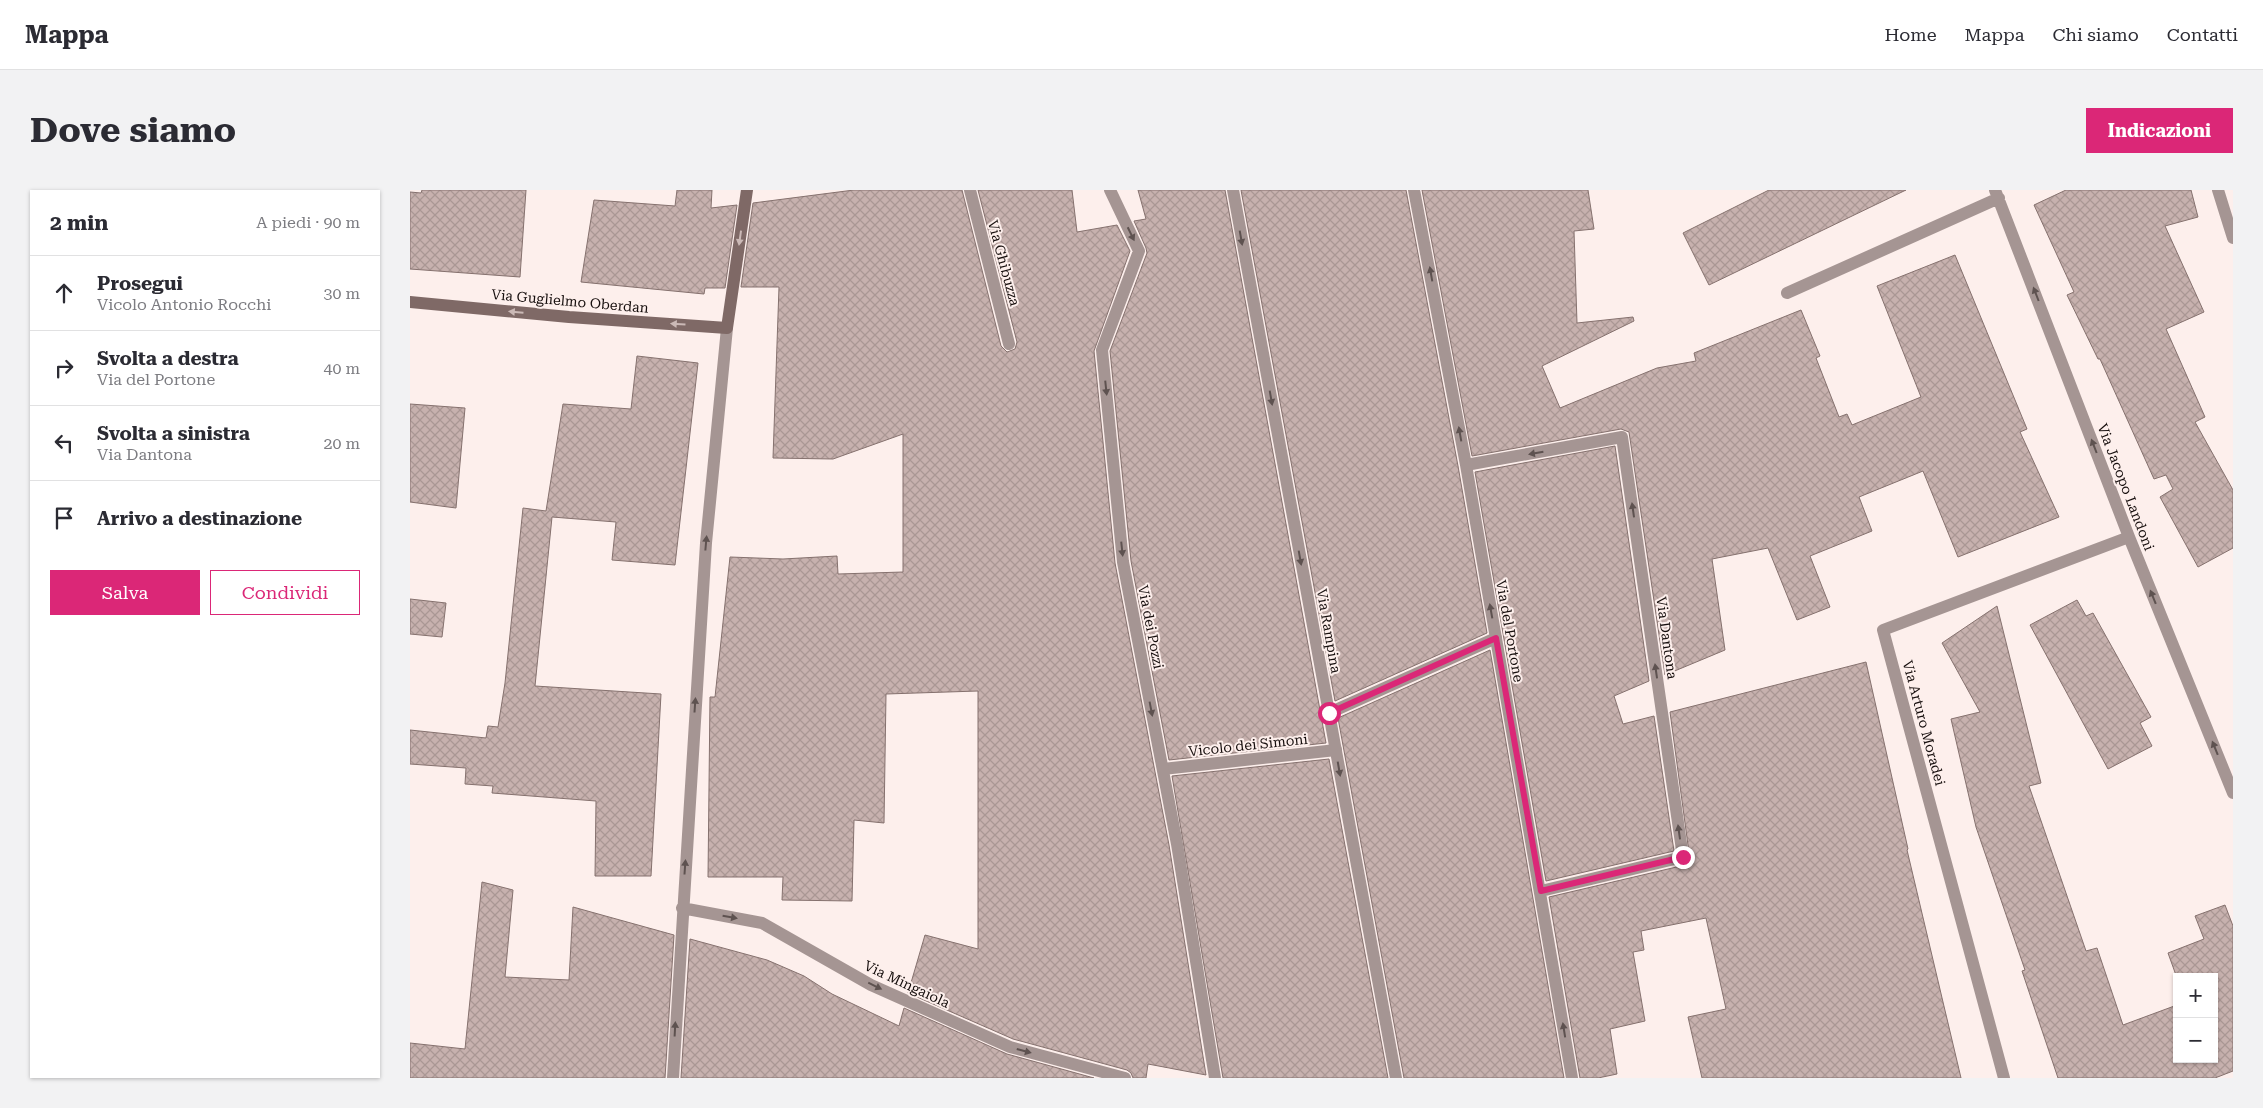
<!DOCTYPE html>
<html lang="it">
<head>
<meta charset="utf-8">
<style>
  body { margin:0; font-family:"Roboto Serif",serif; background:#f2f2f3; color:#2b2b33 }
  .controls { position:absolute; right:15px; bottom:15px; display:grid; overflow:hidden; border-radius:0px; box-shadow:0 1px 4px #0004 }
  .controls button { width:45px; height:45px; display:grid; place-items:center; padding:0; border:0; border-bottom:1px solid #e1e1e2; background:#fff; color:#2b2b33; font:25px sans-serif }
  .stop { position:absolute; width:15px; height:15px; margin:-11px; border:4px solid #db2777; border-radius:50%; background:#fff }
  .stop.end { background:#db2777; border-color:#fff; box-shadow:0 1px 5px #0008 }
  .list { margin:0; padding:0; list-style:none }
  h2 { display:flex; justify-content:space-between; align-items:center; height:65px; margin:0; padding:0 20px; font-size:21px }
  h2 small { font-size:16px; font-weight:400; color:#7c7c81 }
  .list li { display:grid; grid-template-columns:32px 1fr auto; gap:15px; align-items:center; box-sizing:border-box; height:75px; padding:0 20px; border-top:1px solid #e1e1e2 }
  .list b { display:block; font-size:19px; white-space:nowrap }
  .list p { margin:0; font-size:16px; white-space:nowrap; color:#7c7c81 }
  .list em { font-size:16px; font-style:normal; color:#7c7c81 }
  .actions { display:flex; gap:10px; padding:15px 20px }
  .actions a { flex:1; padding:11px 0; border:1px solid #db2777; border-radius:0px; text-align:center; font-size:18px; color:#db2777 }
  .actions .main { background:#db2777; color:#fff }
  .icon { flex:none; width:28px; height:28px; fill:none; stroke:currentColor; stroke-width:2; stroke-linecap:round; stroke-linejoin:round }
  .map { position:relative; flex:none; width:1823px; height:888px; overflow:hidden; border-radius:0px }
  header { display:flex; align-items:center; gap:30px; box-sizing:border-box; height:70px; padding:0 25px; background:#fff; border-bottom:1px solid #e1e1e2 }
  header strong { font-size:24px }
  nav { display:flex; gap:28px; margin-inline-start:auto; font-size:18px }
  .intro { display:flex; align-items:center; justify-content:space-between; box-sizing:border-box; height:120px; padding:0 30px }
  h1 { margin:0; font-size:35px }
  .button { padding:12px 22px; border-radius:0px; background:#db2777; color:#fff; font-size:18px; font-weight:700 }
  main { display:flex; gap:30px; padding:0 30px }
  aside { flex:1; background:#fff; border-radius:0px; box-shadow:0 1px 4px #0004 }
  .map>svg:first-child { display:block }
</style>
</head>
<body>
<header>
<strong>Mappa</strong>
<nav><a>Home</a><a>Mappa</a><a>Chi siamo</a><a>Contatti</a></nav>
</header>
<div class="intro"><h1>Dove siamo</h1><a class="button">Indicazioni</a></div>
<main>
<aside>
<h2>2 min<small>A piedi · 90 m</small></h2>
<ul class="list">
<li><svg class="icon" aria-label="ahead" viewBox="0 0 24 24"><path d="M12 20V5M6 11l6-6 6 6"/></svg><div><b>Prosegui</b><p>Vicolo Antonio Rocchi</p></div><em>30 m</em></li>
<li><svg class="icon" aria-label="right" viewBox="0 0 24 24"><path d="M7 20v-9h11M14 6l5 5-5 5"/></svg><div><b>Svolta a destra</b><p>Via del Portone</p></div><em>40 m</em></li>
<li><svg class="icon" aria-label="left" viewBox="0 0 24 24"><path d="M17 20v-9H6M10 6l-5 5 5 5"/></svg><div><b>Svolta a sinistra</b><p>Via Dantona</p></div><em>20 m</em></li>
<li><svg class="icon" aria-label="arrive" viewBox="0 0 24 24"><path d="M6 21V4h12l-3 4 3 4H6"/></svg><div><b>Arrivo a destinazione</b></div></li>
</ul>
<div class="actions"><a class="main">Salva</a><a>Condividi</a></div>
</aside>
<div class="map">
<svg width="1823" height="888" viewBox="0 0 1823 888">
  <defs>
    <pattern id="building-cross-hatch" width="8" height="8" patternUnits="userSpaceOnUse" patternTransform="scale(1.25)"><rect width="8" height="8" fill="#c7b1ae"/><path d="M0 0l8 8M0 8l8-8" fill="none" stroke="#aa9794"/></pattern>
  </defs>
  <rect width="100%" height="100%" fill="#fdefec"/>
  <path fill="url(#building-cross-hatch)" stroke="#85716e" d="M12 0H116L110 87 0 79V2L11 3Z
    M267 0H302L301 18 327 15 315 98H295L294 104 171 92 184 10 265 16Z
    M444 0H552L591 156 597 162 605 159 607 152 568 0H662L667 42 707 35 720 61 684 161 705 373 759 655 796 885 738 874 736 888H723L721 883 717 880 603 849 498 803 515 745 568 759V501L476 504 474 633 444 630 442 711 372 710 373 687H298L300 507H305L320 367 373 369 427 366 428 384 493 382V244L423 269 363 268 369 97H331L343 13Z
    M728 0H815L916 553 759 570 721 371 700 161 737 63 736 58 724 31 736 29Z
    M831 0H996L1048 276 1077 443 925 511Z
    M1012 0H1178L1184 39 1164 41 1167 133 1223 127 1224 131 1132 176 1150 218 1247 178 1286 171 1284 163 1391 120 1410 166 1406 168 1429 227 1437 224 1442 235 1511 207 1467 96 1545 65 1617 239 1610 242 1649 327 1548 367 1513 281 1449 307 1462 341 1400 366 1420 417 1387 430 1358 358 1302 369 1315 460 1255 485 1219 242 1211 239 1062 266Z
    M1359 0H1496L1299 95 1273 43Z
    M1656 0H1781L1788 27 1755 36 1794 122 1756 139 1795 227 1785 232 1823 300V358L1788 377 1750 307 1763 299 1756 285 1744 289 1690 169H1688L1657 105 1664 102 1624 15Z
    M227 166 288 173 265 375 202 370 206 332 142 327 125 496 251 504 241 686H185L186 611 82 603 83 596 55 594 56 578 0 574V540L76 548 78 536 88 537 95 493 113 318 136 321 153 214 221 219Z
    M0 214 55 218 46 318 0 312Z
    M1205 256 1239 491 1204 506 1213 534 1244 526 1264 661 1136 691 1065 282Z
    M0 409 36 413 32 447 0 444Z
    M1667 410 1676 426 1683 423 1741 527 1730 533 1742 556 1698 579 1620 435Z
    M1587 416 1631 593 1619 596 1676 761 1687 758 1713 835 1767 815V869H1804V787L1767 788 1758 763 1794 749 1785 726 1815 715 1823 736V881L1805 888H1648L1612 781 1615 780 1566 637 1541 529 1570 522 1532 453Z
    M1080 460 1154 888H994L928 528Z
    M1456 472 1498 659 1497 660 1551 888H1292L1278 827 1316 819 1296 728 1231 741 1234 760 1223 762 1235 831 1200 839 1207 884 1188 888H1170L1139 707 1275 675 1280 670 1260 522Z
    M919 569 978 888H813L762 586Z
    M72 692 103 700 95 787 159 790 163 717 264 745 255 888H0V853L55 859Z
    M280 749 357 770 394 786 422 804 489 836 494 818 597 864 684 888H271Z"/>
  <g fill="none" stroke-linecap="round" stroke-linejoin="round">
    <path stroke="#a59593" stroke-width="12" d="M919 523 1086 448
      M753 579 926 560"/>
    <path stroke="#a59593" stroke-width="12" d="M560 0 599 154
      M700 0 729 61 692 160 713 372 767 654 805 888
      M823 0 986 888
      M1004 0 1056 275 1162 888
      M1585 0 1719 347 1823 603
      M1808 0 1823 48
      M1377 103 1589 8
      M1056 275 1212 247 1273 667 1131 701
      M272 718 352 733 461 795 600 857 715 888
      M263 888 296 353 317 138
      M1594 888 1473 440 1719 347"/>
    <path stroke="#7f6966" stroke-width="12" d="M0 112 159 127 317 138 337 0"/>
  </g>
  <defs><path id="oneway-solid" d="M-6-.8H1V-3.2L6.5 0L1 3.2V.8H-6Z" transform="scale(1.25)"/></defs>
  <g fill="#5e5250">
    <use href="#oneway-solid" transform="translate(721 44) rotate(64)"/>
    <use href="#oneway-solid" transform="translate(831 48) rotate(80)"/>
    <use href="#oneway-solid" transform="translate(1021 84) rotate(-100)"/>
    <use href="#oneway-solid" transform="translate(1626 104) rotate(-111)"/>
    <use href="#oneway-solid" transform="translate(696 198) rotate(84)"/>
    <use href="#oneway-solid" transform="translate(861 208) rotate(80)"/>
    <use href="#oneway-solid" transform="translate(1050 244) rotate(-100)"/>
    <use href="#oneway-solid" transform="translate(1684 256) rotate(-111)"/>
    <use href="#oneway-solid" transform="translate(1126 263) rotate(170)"/>
    <use href="#oneway-solid" transform="translate(1223 320) rotate(-98)"/>
    <use href="#oneway-solid" transform="translate(296 353) rotate(-85)"/>
    <use href="#oneway-solid" transform="translate(712 359) rotate(84)"/>
    <use href="#oneway-solid" transform="translate(890 368) rotate(80)"/>
    <use href="#oneway-solid" transform="translate(1743 407) rotate(-112)"/>
    <use href="#oneway-solid" transform="translate(1081 421) rotate(-100)"/>
    <use href="#oneway-solid" transform="translate(1246 481) rotate(-98)"/>
    <use href="#oneway-solid" transform="translate(285 515) rotate(-86)"/>
    <use href="#oneway-solid" transform="translate(741 519) rotate(79)"/>
    <use href="#oneway-solid" transform="translate(1805 558) rotate(-112)"/>
    <use href="#oneway-solid" transform="translate(929 579) rotate(80)"/>
    <use href="#oneway-solid" transform="translate(1269 642) rotate(-98)"/>
    <use href="#oneway-solid" transform="translate(275 677) rotate(-86)"/>
    <use href="#oneway-solid" transform="translate(320 727) rotate(10)"/>
    <use href="#oneway-solid" transform="translate(465 796) rotate(26)"/>
    <use href="#oneway-solid" transform="translate(265 839) rotate(-87)"/>
    <use href="#oneway-solid" transform="translate(1154 840) rotate(-99)"/>
    <use href="#oneway-solid" transform="translate(614 861) rotate(15)"/>
  </g>
  <g fill="#cbb9b6">
    <use href="#oneway-solid" transform="translate(330 48) rotate(98)"/>
    <use href="#oneway-solid" transform="translate(106 122) rotate(-175)"/>
    <use href="#oneway-solid" transform="translate(268 134) rotate(-176)"/>
  </g>
  <g fill="none" stroke-linecap="round" stroke-linejoin="round">
    <path stroke="#db2777" stroke-width="6" d="M919 523 1086 448 1131 701 1273 667"/>
  </g>
  <g text-anchor="middle" stroke-width="4" stroke-linejoin="round" paint-order="stroke">
    <g font-size="14" fill="#160e0d" stroke="#fdefec">
      <text transform="translate(594 73) rotate(75)" y="5">Via Ghibuzza</text>
      <text transform="translate(160 111) rotate(5)" y="5">Via Guglielmo Oberdan</text>
      <text transform="translate(1716 297) rotate(69)" y="5">Via Jacopo Landoni</text>
      <text transform="translate(741 437) rotate(79)" y="5">Via dei Pozzi</text>
      <text transform="translate(919 441) rotate(80)" y="5">Via Rampina</text>
      <text transform="translate(1100 441) rotate(80)" y="5">Via del Portone</text>
      <text transform="translate(1257 448) rotate(82)" y="5">Via Dantona</text>
      <text transform="translate(1514 533) rotate(75)" y="5">Via Arturo Moradei</text>
      <text transform="translate(838 555) rotate(-6)" y="5">Vicolo dei Simoni</text>
      <text transform="translate(497 794) rotate(25)" y="5">Via Mingaiola</text>
    </g>
  </g>
</svg>
<div class="controls">
<button>+</button>
<button>−</button>
</div>
<div class="stop" style="left:919px;top:523px"></div>
<div class="stop end" style="left:1273px;top:667px"></div>
</div>
</main>
</body>
</html>
